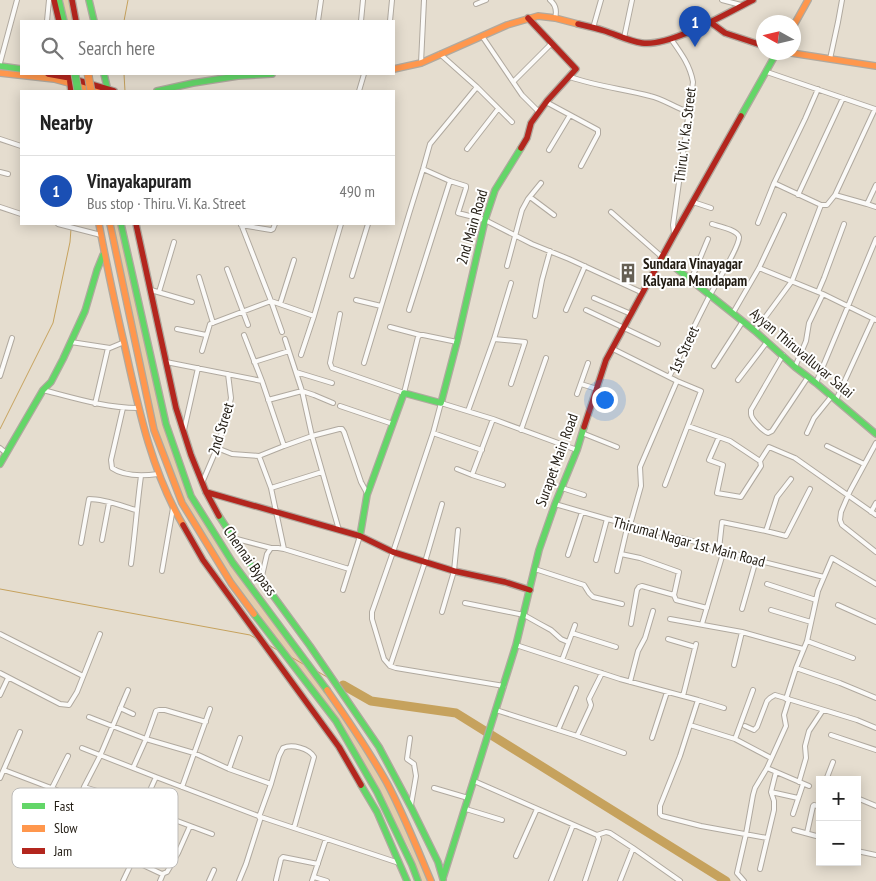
<!DOCTYPE html>
<html lang="en">
<head>
<meta charset="utf-8">
<style>
  body { margin:0; font-family:"PT Sans Narrow",sans-serif; background:#f6f6f6; color:#222 }
  .controls { position:absolute; right:15px; bottom:15px; display:grid; overflow:hidden; border-radius:0px; box-shadow:0 2px 12px #0003 }
  .controls button { width:45px; height:45px; display:grid; place-items:center; padding:0; border:0; border-bottom:1px solid #e0e0e0; background:#fff; color:#222; font:25px sans-serif }
  .compass { position:absolute; left:756px; top:15px; width:45px; height:45px; border-radius:50%; background:#fff; box-shadow:0 2px 12px #0003; rotate:278deg }
  .you { position:absolute; left:604px; top:399px; width:18px; height:18px; margin:-12px; border:4px solid #fff; border-radius:50%; background:#1a73e8; box-shadow:0 0 0 8px #1a73e833 }
  .badge { display:grid; place-items:center; width:32px; height:32px; border-radius:50%; background:#666055; color:#fff; font-size:16px; font-weight:700 }
  .pin { position:absolute; translate:-50% -41px; filter:drop-shadow(0 1px 2px #0008) }
  .pin::after { content:''; position:absolute; top:26px; width:18px; height:15px; background:inherit; clip-path:polygon(0 0,100% 0,50% 100%) }
  .list { margin:0; padding:0; list-style:none }
  h2 { display:flex; justify-content:space-between; align-items:center; height:65px; margin:0; padding:0 20px; font-size:21px }
  h2 small { font-size:16px; font-weight:400; color:#767676 }
  .list li { display:grid; grid-template-columns:32px 1fr auto; gap:15px; align-items:center; box-sizing:border-box; height:70px; padding:0 20px; border-top:1px solid #e0e0e0 }
  .list b { display:block; font-size:19px; white-space:nowrap }
  .list p { margin:0; font-size:16px; white-space:nowrap; color:#767676 }
  .list em { font-size:16px; font-style:normal; color:#767676 }
  .icon { flex:none; width:28px; height:28px; fill:none; stroke:currentColor; stroke-width:2; stroke-linecap:round; stroke-linejoin:round }
  .map { position:relative; flex:none; width:876px; height:881px; overflow:hidden }
  .search { position:absolute; background:#fff; box-shadow:0 2px 12px #0003; left:20px; top:20px; width:375px; height:55px; display:flex; align-items:center; gap:12px; box-sizing:border-box; padding:0 18px; border-radius:0px; color:#767676; font-size:19px }
  .panel { position:absolute; background:#fff; box-shadow:0 2px 12px #0003; left:20px; top:90px; width:375px; height:135px; border-radius:0px }
  .map>svg:first-child { display:block }
</style>
</head>
<body>
<div class="map">
<svg width="876" height="881" viewBox="0 0 876 881">
  <rect width="100%" height="100%" fill="#e5ddcf"/>
  <path fill="#e2ceac" d="M63 0H68L73 21H68Z
    M113 224H119L163 425 189 496 223 551 231 566C284 636 339 705 383 781 401 813 415 847 429 881H421L410 850 361 759 233 580 184 503 158 433Z"/>
  <g fill="none" stroke-linecap="round" stroke-linejoin="round">
    <path stroke="#c6a25d" stroke-width="1" d="M124 21 128 0
      M124 74 125 91
      M0 429 53 323 70 242 71 229
      M0 589 250 635 257 639
      M267 644 279 651
      M291 657 303 664
      M315 670 327 677
      M337 682 343 685"/>
    <path stroke="#c6a25d" stroke-width="9" d="M343 685 371 701 456 713 726 881"/>
    <defs>
      <path id="street" d="M550 0C556 5 557 11 555 18
        M722 0 741 5
        M476 4 486 0
        M47 21 49 0
        M318 21 321 0
        M361 21 363 0
        M390 21 392 0
        M593 28 601 0
        M482 36 522 95 539 112
        M624 38 632 0
        M671 39C681 53 690 65 693 82L673 225 674 233
        M440 54 477 87 512 122
        M830 59 838 22 842 0
        M0 63 17 0
        M421 63 424 0
        M767 72 875 109
        M570 77C596 86 623 89 650 96 664 99 675 108 689 112
        M514 81 552 43
        M359 91 364 74
        M546 102 598 130V134L581 166
        M0 139 21 146
        M467 149 498 109
        M549 150 570 115
        M0 172 8 174
        M450 181 466 186V188L458 213 485 220 532 244 569 259 643 293
        M774 183 821 205
        M876 185 867 204 876 207
        M798 195 843 98
        M835 195 867 204
        M530 197 554 215
        M693 202 711 208
        M0 207 21 214
        M611 212 662 257
        M758 223 774 183 805 119 818 89
        M58 224 101 235
        M241 224 271 301 314 316 341 224
        M241 225 271 230 273 229 275 224
        M507 266 522 210 528 199 541 183
        M759 268 823 294 876 320
        M227 269 248 325
        M352 276 368 224
        M199 277 213 323
        M691 280 708 239
        M151 290 192 302
        M159 292 174 242
        M818 292 824 278 844 224
        M594 298 631 314
        M356 300 381 306
        M280 304 294 260
        M409 310 450 181 423 169
        M566 310 585 266
        M586 310 658 344
        M733 313 759 268 784 215
        M340 314 330 363 332 368 404 393 418 337 420 335H423L457 342
        M535 316 542 280 550 251
        M390 327 420 335
        M177 329 206 335
        M755 331 792 281 821 205H827L835 195 875 109
        M244 335 262 381
        M494 339 525 342 511 384
        M71 342 110 348 122 343
        M613 349 677 381 701 391 665 485
        M202 351 210 324 271 301 282 332
        M301 355 314 316
        M783 355 751 410C751 412 751 413 751 414 751 419 763 431 768 433L772 431 808 377
        M166 362 262 381 284 446 259 456 232 454 217 448
        M254 362 289 351
        M364 363 409 214 423 169 430 144 477 87
        M714 366 743 321
        M795 367 806 341 809 323 823 294
        M296 372 332 383
        M0 376 12 338
        M669 377C683 350 696 322 710 295 716 284 740 246 739 237 738 230 718 226 712 224
        M738 380 767 342
        M816 383 876 239
        M581 384 597 389
        M43 390C74 398 106 408 138 408
        M577 394 588 363
        M268 400 302 391 314 395 333 403
        M836 400 873 319
        M95 404 108 348
        M340 406 393 424
        M123 408 111 460 112 468C125 477 143 476 158 474
        M468 411 494 339 511 283
        M688 426 730 441 760 461
        M184 430 198 368
        M521 430 546 358
        M433 433 482 450
        M582 433 617 447
        M807 433 814 418 831 397
        M719 437 709 460 723 465 717 493 741 497 761 466 760 461 769 447 795 458 876 515
        M876 443 850 491 841 512 840 520 842 525 876 552
        M284 446 312 436 302 391 285 339
        M827 446 864 464
        M0 448 6 453
        M259 456 271 488 284 549
        M457 469 472 475 493 419
        M472 475 503 485
        M202 483 217 448 228 412 231 398 228 374
        M271 488 322 472
        M562 488 584 495
        M555 504 607 519 696 542 756 560 824 577
        M871 512 876 503
        M630 525 641 486 640 467 677 381
        M339 530 312 436 339 429H342L344 432 361 482 367 493
        M766 531 786 536 810 489
        M233 538 271 548
        M102 540 109 503
        M81 543 89 499C105 499 122 506 136 510
        M719 549 722 522 766 531 777 497 791 479
        M621 554 640 558 679 572 674 595 642 586 639 587 637 590 631 624
        M568 555 582 512
        M596 560 607 519
        M131 564C135 535 137 505 141 476
        M535 569 584 585 589 593 593 597 622 604
        M162 571 173 508
        M617 571 628 524
        M261 580 267 554 271 548H278L284 549 349 569
        M767 584 816 600
        M343 590 360 536
        M674 595 676 600 707 608
        M465 603 524 615 540 624 551 630 561 639 568 642
        M838 605 876 622
        M742 609 756 560
        M771 610 811 622
        M442 612 454 571 458 530
        M670 619 742 632 803 649
        M702 624 724 550
        M572 633 616 647
        M0 634 83 676
        M668 639 695 647
        M807 641 853 658
        M516 645 620 679 698 700 724 708
        M562 660 575 625
        M734 665 742 632
        M390 666 425 562 442 504
        M796 668 840 683 876 698
        M0 673 60 704 69 705 77 692 100 634
        M630 682 638 651 645 638 653 611
        M504 686 396 668 390 666 384 659 372 619V612L393 552 433 433 441 403 493 419 577 450
        M128 690 100 756 84 787 73 819 74 823 128 858 162 874 167 872 178 853 190 826
        M0 695 8 678
        M683 696 696 644
        M786 699 796 668 807 641 818 591 832 558 876 584
        M698 700 680 756 660 806V814L662 816 701 826 767 838
        M120 708 133 714
        M496 710 577 736 624 753
        M89 717 146 739 194 753 229 769 271 784 259 817
        M690 725 735 739 771 758
        M745 726 754 730 757 727 767 701 770 698 775 695 857 720 876 728
        M558 730 576 688
        M831 735 876 750
        M577 736 590 708 591 705 589 699 602 673
        M410 738 407 759 414 764 416 776 411 805
        M652 738 667 692
        M735 739 753 690
        M82 748 156 777 142 808 123 854
        M133 768 146 739 156 711 159 710H165L206 722
        M767 768 809 786
        M229 769 240 738
        M4 770 80 799
        M156 777 261 817 246 864 239 881
        M0 778 20 732
        M826 780 833 762
        M474 781 597 835 599 839 585 881
        M799 782 806 758 805 746 809 731 823 710
        M271 784 279 756 283 748C292 744 309 748 314 757L294 828
        M84 787 97 791 212 834
        M182 787 210 709
        M52 788 68 756
        M434 788 468 798
        M771 792 798 798
        M857 798 876 806
        M466 809 502 820
        M793 814 803 784
        M261 817 399 863
        M794 830 820 837
        M807 833 813 806 814 805 820 807
        M597 835 606 832 610 833 633 848 680 881
        M101 840 110 823
        M857 851 876 855
        M516 856 537 809
        M146 866 158 834
        M760 869 774 810V801L771 792 776 772
        M314 877 327 881
        M276 880 281 859 283 857 318 864
        M123 881 133 860
        M160 881 163 874
        M209 881 214 870
        M312 881 326 839
        M551 881 573 825
        M620 881 633 848
        M744 881 737 873 746 834 753 795 755 788 767 768 786 726 784 715 789 699"/>
      <path id="fast" d="M59 0 64 21
        M89 0 94 21
        M0 66 21 69
        M104 74 108 91
        M157 91 193 83 238 76 272 74
        M741 116 777 52
        M121 224 166 424 191 496 233 563 327 690
        M662 257 755 331 795 367 816 383 876 434
        M0 464 43 390 51 382 63 359 85 311 97 270 103 255
        M219 516 253 568 310 646 379 747 411 807 438 862 443 879
        M360 536 367 495 404 393 441 403 457 342 485 220 495 190 521 148
        M254 614 336 721 377 792 412 865 418 881
        M361 785 377 812 407 881
        M443 878 516 645 539 550 555 504 577 450 584 427"/>
      <path id="slow" d="M794 25 808 0
        M785 52 876 66
        M394 69 421 63 507 25 538 16 555 18 578 24
        M0 73 54 79 98 91
        M99 224C107 267 116 309 126 352 139 411 152 472 183 525
        M110 224 154 430 182 503 231 583 254 614
        M327 690C348 720 369 751 387 783 404 815 417 848 431 881"/>
      <path id="jam" d="M54 0 59 21
        M72 0 76 21
        M710 22 725 33 764 46
        M578 24C587 26 596 28 605 31 617 35 629 41 642 43 670 47 727 13 753 0
        M48 74 70 78 114 91
        M69 74 71 91
        M521 148 527 138 531 123 547 101 576 69 528 18
        M136 224 176 408 191 455 206 492 219 516
        M584 427 606 360 674 235 741 116
        M206 492 360 536 393 552 454 571 505 582 530 590
        M183 525 203 560 339 747 361 785"/>
    </defs>
    <use href="#street" stroke="#b0a99f" stroke-width="6"/>
    <use href="#fast" stroke="#b0a99f" stroke-width="8"/>
    <use href="#slow" stroke="#b0a99f" stroke-width="8"/>
    <use href="#jam" stroke="#b0a99f" stroke-width="8"/>
    <use href="#street" stroke="#fbfaf8" stroke-width="4"/>
    <use href="#fast" stroke="#63d668" stroke-width="5.5"/>
    <use href="#slow" stroke="#ff974d" stroke-width="5.5"/>
    <use href="#jam" stroke="#b3261e" stroke-width="5.5"/>
    <defs>
      <path id="fast-bridge" d="M75 74 78 91"/>
      <path id="slow-bridge" d="M88 74 91 91"/>
    </defs>
    <use href="#fast-bridge" stroke="#b1a795" stroke-width="9" stroke-linecap="butt"/>
    <use href="#slow-bridge" stroke="#b1a795" stroke-width="9" stroke-linecap="butt"/>
    <use href="#fast-bridge" stroke="#63d668" stroke-width="7"/>
    <use href="#slow-bridge" stroke="#ff974d" stroke-width="7"/>
  </g>
  <defs>
    <symbol id="building-bare" viewBox="-9 -9 18 18"><path d="M-4-6H4V6H1V3H-1V6H-4ZM-2.5-4.3h1.7v1.8h-1.7ZM.8-4.3h1.7v1.8H.8ZM-2.5-1h1.7V.8h-1.7ZM.8-1h1.7V.8H.8Z" fill="#666055" stroke="#fff" stroke-width="2.5" paint-order="stroke"/></symbol>
  </defs>
  <g fill-rule="evenodd">
    <use href="#building-bare" x="614" y="259" width="28" height="28"/>
  </g>
  <g text-anchor="middle" stroke-width="4" stroke-linejoin="round" paint-order="stroke">
    <g font-size="15" fill="#221c13" stroke="#fff">
      <text transform="translate(685 135) rotate(-83)" y="5">Thiru. Vi. Ka. Street</text>
      <text transform="translate(472 227) rotate(-74)" y="5">2nd Main Road</text>
      <text transform="translate(684 350) rotate(-65)" y="5">1st Street</text>
      <text transform="translate(802 353) rotate(40)" y="5">Ayyan Thiruvalluvar Salai</text>
      <text transform="translate(221 429) rotate(-73)" y="5">2nd Street</text>
      <text transform="translate(557 460) rotate(-70)" y="5">Surapet Main Road</text>
      <text transform="translate(689 542) rotate(15)" y="5">Thirumal Nagar 1st Main Road</text>
      <text transform="translate(250 561) rotate(55)" y="5">Chennai Bypass</text>
    </g>
    <g font-size="15" font-weight="bold" fill="#221c13" stroke="#fff" text-anchor="start">
      <text x="643" y="269">Sundara Vinayagar<tspan x="643" dy="17">Kalyana Mandapam</tspan></text>
    </g>
  </g>
  <rect x="12" y="788" width="166" height="80" rx="8" fill="#fff" stroke="#bdbbb8" stroke-width="1"/>
  <rect x="22" y="803" width="23" height="6" fill="#63d668"/>
  <rect x="22" y="825" width="23" height="7" fill="#ff974d"/>
  <rect x="22" y="848" width="23" height="6" fill="#b3261e"/>
  <g font-size="14" fill="#221c13">
    <text x="54" y="811">Fast</text>
    <text x="54" y="833">Slow</text>
    <text x="54" y="856">Jam</text>
  </g>
</svg>
<div class="controls">
<button>+</button>
<button>−</button>
</div>
<svg class="compass" viewBox="-18 -18 36 36"><path d="M0-13l5 13h-10z" fill="#e53935"/><path d="M0 13l5-13h-10z" fill="#767676"/></svg>
<div class="you"></div>
<div class="pin badge" style="left:695px;top:47px;background:#1a4fb4">1</div>
<div class="search"><svg class="icon" aria-label="search" viewBox="0 0 24 24"><circle cx="10" cy="10" r="6"/><path d="M15 15l6 6"/></svg>Search here</div>
<section class="panel">
<h2>Nearby<small></small></h2>
<ul class="list">
<li><span class="badge" style="background:#1a4fb4">1</span><div><b>Vinayakapuram</b><p>Bus stop · Thiru. Vi. Ka. Street</p></div><em>490 m</em></li>
</ul>
</section>
</div>
</body>
</html>
